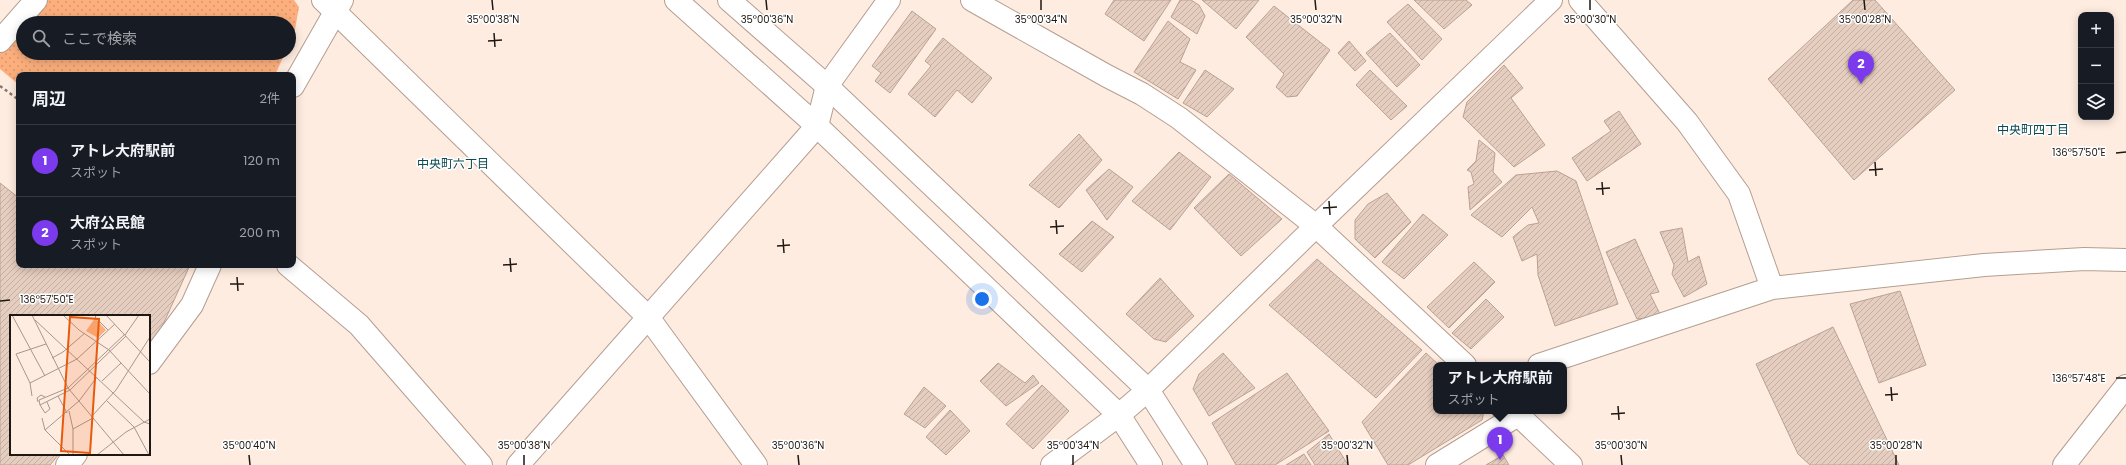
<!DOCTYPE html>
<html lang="ja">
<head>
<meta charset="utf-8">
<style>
  body { margin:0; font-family:Poppins,"Noto Sans JP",sans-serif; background:#242831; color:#f1f3f6 }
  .controls { position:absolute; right:12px; top:12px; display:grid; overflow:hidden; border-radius:8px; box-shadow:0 2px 10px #0003 }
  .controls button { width:36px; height:36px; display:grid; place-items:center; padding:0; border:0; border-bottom:1px solid #363941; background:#171b24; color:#f1f3f6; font:20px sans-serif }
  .you { position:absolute; left:982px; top:299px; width:14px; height:14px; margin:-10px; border:3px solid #fff; border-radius:50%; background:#1a73e8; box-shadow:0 0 0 6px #1a73e833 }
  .badge { display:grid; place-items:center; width:26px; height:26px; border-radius:50%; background:#7c3aed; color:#fff; font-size:13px; font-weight:700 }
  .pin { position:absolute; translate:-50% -33px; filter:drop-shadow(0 1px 2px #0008) }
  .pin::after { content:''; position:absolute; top:21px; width:14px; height:12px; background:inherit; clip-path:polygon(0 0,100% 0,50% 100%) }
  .popup { position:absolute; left:1433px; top:362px; width:134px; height:52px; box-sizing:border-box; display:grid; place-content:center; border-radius:8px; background:#171b24; filter:drop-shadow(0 1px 3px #0005); font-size:13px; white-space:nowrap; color:#9ea1a6 }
  .popup b { font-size:15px; color:#f1f3f6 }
  .popup::after { content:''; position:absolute; left:50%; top:100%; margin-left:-8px; border:8px solid transparent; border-top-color:#171b24 }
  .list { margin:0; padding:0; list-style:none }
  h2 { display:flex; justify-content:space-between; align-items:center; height:52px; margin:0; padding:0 16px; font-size:17px }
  h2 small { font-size:13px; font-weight:400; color:#9ea1a6 }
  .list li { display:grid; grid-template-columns:26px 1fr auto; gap:12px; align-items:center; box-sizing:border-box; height:72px; padding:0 16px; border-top:1px solid #363941 }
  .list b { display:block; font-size:15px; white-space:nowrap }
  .list p { margin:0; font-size:13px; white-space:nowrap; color:#9ea1a6 }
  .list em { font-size:13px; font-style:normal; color:#9ea1a6 }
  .icon { flex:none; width:22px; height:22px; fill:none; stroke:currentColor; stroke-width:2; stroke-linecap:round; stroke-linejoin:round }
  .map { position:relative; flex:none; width:2126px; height:465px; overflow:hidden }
  .search { position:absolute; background:#171b24; box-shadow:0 2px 10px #0003; left:16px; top:16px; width:280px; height:44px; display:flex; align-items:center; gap:10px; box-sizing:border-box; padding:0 14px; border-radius:22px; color:#9ea1a6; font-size:15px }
  .panel { position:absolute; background:#171b24; box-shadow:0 2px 10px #0003; left:16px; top:72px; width:280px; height:196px; border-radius:8px }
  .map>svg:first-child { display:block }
</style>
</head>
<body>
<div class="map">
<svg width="2126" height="465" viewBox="0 0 2126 465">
  <defs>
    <pattern id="park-dots" width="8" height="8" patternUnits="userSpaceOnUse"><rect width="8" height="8" fill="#fcaf7d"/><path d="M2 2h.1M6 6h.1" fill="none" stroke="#d8966b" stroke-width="1.8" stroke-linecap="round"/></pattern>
    <pattern id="building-hatch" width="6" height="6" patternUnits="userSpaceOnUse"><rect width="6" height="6" fill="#e5cdbf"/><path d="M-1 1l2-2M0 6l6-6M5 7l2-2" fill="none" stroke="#c4afa3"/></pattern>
  </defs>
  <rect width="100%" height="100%" fill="#ffece0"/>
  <path fill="url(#park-dots)" d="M46 0H294L299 7 294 35 289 45V23H26Z
    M23 26V53H285L275 75H19V85L0 69V52Z"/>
  <path fill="url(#building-hatch)" stroke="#b9a294" d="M1114 0H1171L1144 41 1105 14Z
    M1180 0H1191L1199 5 1205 16 1197 34 1171 17Z
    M1202 0H1259L1236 29Z
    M1414 0H1466L1472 5 1444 29Z
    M1853 0H1875L1955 90 1854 180 1768 79Z
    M1408 4 1442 39 1422 60 1387 22Z
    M1274 6 1330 50 1297 96 1287 97 1276 87 1284 74 1246 37Z
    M912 11 936 29 890 93 875 81 881 73 872 66Z
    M1168 21 1190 39 1180 62 1196 70 1178 99 1134 72Z
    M1390 33 1420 65 1397 87 1366 53Z
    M943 38 992 78 972 103 957 90 935 117 908 94 931 66 925 61Z
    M1349 41 1366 61 1355 71 1338 53Z
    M1504 65 1523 88 1511 98 1545 145 1514 167 1463 117 1467 102Z
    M1205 70 1234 89 1207 117 1183 103Z
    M1370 70 1407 106 1391 120 1356 85Z
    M1619 111 1641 144 1587 181 1572 158 1611 131 1604 121Z
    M1079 134 1102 160 1059 208 1029 185Z
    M1479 140 1495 153 1493 172 1502 182 1470 210 1468 187 1474 184 1471 172 1467 170 1476 161Z
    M1179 152 1211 177 1170 230 1132 201Z
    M1109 169 1133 187 1107 220 1086 190Z
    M1557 171 1576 181 1618 304 1555 326 1538 275 1537 254 1522 261 1513 237 1528 225 1539 223 1532 207 1502 237 1471 215 1516 175Z
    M1229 174 1282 219 1241 256 1194 208Z
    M0 183 19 198V265H190L161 329 149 343V316H11V454H59L50 465H0Z
    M1387 193 1411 222 1375 258 1355 239V220L1368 204Z
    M1423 214 1448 235 1404 279 1382 262Z
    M1092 221 1114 237 1082 272 1059 254Z
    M1682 228 1688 262 1699 256 1707 284 1684 297 1672 274 1674 265 1660 232Z
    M1635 239 1659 292 1650 294 1661 316 1637 319 1606 252Z
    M1317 259 1422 350 1376 398 1269 305Z
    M1474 262 1495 282 1449 328 1427 307Z
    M1160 278 1194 316 1166 342 1154 339 1126 314Z
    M1900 291 1926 365 1879 383 1850 304Z
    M1486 299 1504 317 1471 349 1452 333Z
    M1833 327 1899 465H1810L1798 454 1756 364Z
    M1223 353 1255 388 1209 416 1193 389 1199 374Z
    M1426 353 1439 365H1436V411H1484L1482 420 1408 465H1388L1362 422Z
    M998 363 1025 383 1033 375 1039 383 1006 406 980 381Z
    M1287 373 1329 431 1275 465H1236L1212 423Z
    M1042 385 1069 411 1033 449 1006 424Z
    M924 387 946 406 925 428 904 414Z
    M950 410 970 431 946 455 926 437Z
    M1329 434 1348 465H1315L1307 452Z
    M1304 454 1311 465H1286Z
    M1503 455 1509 465H1486Z"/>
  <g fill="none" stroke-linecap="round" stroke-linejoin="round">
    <defs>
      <path id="street" d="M323 0 648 317 756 465
        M972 0 1107 76 1142 94 1179 118 1316 226 1465 365
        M1580 0 1687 122 1739 194 1772 288
        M0 41 36 0
        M293 86 342 0
        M288 265 359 325 481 465
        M149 363 192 305 210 265
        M1539 365 1772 288 1984 265 2084 259 2126 260
        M1514 411 1571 465
        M67 465 76 454
        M518 465 817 126 827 86 889 0
        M1437 465 1518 415
        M2064 465 2126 386"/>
      <path id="secondary" d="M676 0 817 126 1119 415 1151 465
        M729 0 827 86 1148 390 1196 465
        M1052 465 1119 415 1148 390 1316 226 1551 0"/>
    </defs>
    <use href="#street" stroke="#b49e90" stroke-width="24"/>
    <use href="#secondary" stroke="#b49e90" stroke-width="24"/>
    <path stroke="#857870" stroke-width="2.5" stroke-dasharray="3 3" stroke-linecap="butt" d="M0 86 19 100"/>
    <use href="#street" stroke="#fff" stroke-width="22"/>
    <use href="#secondary" stroke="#fff" stroke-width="22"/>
  </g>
  <path fill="none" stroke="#1f1712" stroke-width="1.5" d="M492 0 493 10M766 0 767 10M1041 0V10M1315 0 1316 10M1590 0V10M1864 0 1865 10M494 33 495 47M488 41 502 40M2116 153 2126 152M1875 162 1876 176M1869 170 1883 169M1602 182 1603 195M1596 189 1610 188M1329 201 1330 215M1323 208 1337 207M1056 220 1057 234M1050 227 1064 226M783 239 784 253M777 246 790 245M510 258 511 272M503 265 517 264M237 277 238 291M230 284H244M0 301 10 300M2116 378H2126M1891 387 1892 401M1885 395 1898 394M1618 406 1619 420M1611 414 1625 413M249 455 250 465M524 455V465M798 455 799 465M1073 455V465M1347 455 1348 465M1621 455 1622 465M1896 455V465"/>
  <g text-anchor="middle" stroke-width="3" stroke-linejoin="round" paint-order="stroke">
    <g font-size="12" fill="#0b4a51" stroke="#fff">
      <text x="2033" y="134">中央町四丁目</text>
      <text x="453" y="168">中央町六丁目</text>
    </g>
  </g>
  <g transform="translate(10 315)">
    <rect width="140" height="140" fill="#ffece0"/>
    <path d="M85 3 96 15 88 23 76 16Z" fill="#fcaf7d"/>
    <path fill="none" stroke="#a5978e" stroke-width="1" d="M2 0 35 61M22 0 58 73 114 140M53 0 69 15 99 35 111 48M87 0 85 2 98 15M96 0 140 47M25 5 134 107 140 109M115 19 58 73 29 85 30 90 60 75 116 21M115 20 129 0M42 43 53 37 75 18M92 66 111 48 140 79M20 68 67 44 105 9M22 81 20 68 6 39 36 29M48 81 57 98M97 86 124 112 139 140M28 87 27 83 31 80 35 82M30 90 35 98 40 94 37 87M59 96 63 114V140M82 101 106 75 140 22M32 103 35 115M63 114 83 103M60 140 35 115 69 86 87 62M87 140 116 117 140 104"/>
    <path fill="#e8590c" fill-opacity="0.15" stroke="#e8590c" stroke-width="2" d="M60 2 89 4 80 138 51 136Z"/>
    <rect width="140" height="140" fill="none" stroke="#1f1712" stroke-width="2"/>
  </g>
  <g font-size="10" text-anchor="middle" fill="#1f1712" stroke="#fff" stroke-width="3" stroke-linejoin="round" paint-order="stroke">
    <text x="493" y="23">35°00'38"N</text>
    <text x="767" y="23">35°00'36"N</text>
    <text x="1041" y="23">35°00'34"N</text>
    <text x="1316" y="23">35°00'32"N</text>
    <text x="1590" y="23">35°00'30"N</text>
    <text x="1865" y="23">35°00'28"N</text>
    <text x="2079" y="156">136°57'50"E</text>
    <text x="47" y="303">136°57'50"E</text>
    <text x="2079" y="382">136°57'48"E</text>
    <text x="249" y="449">35°00'40"N</text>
    <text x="524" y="449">35°00'38"N</text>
    <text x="798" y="449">35°00'36"N</text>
    <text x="1073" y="449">35°00'34"N</text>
    <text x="1347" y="449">35°00'32"N</text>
    <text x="1621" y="449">35°00'30"N</text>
    <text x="1896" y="449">35°00'28"N</text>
  </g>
</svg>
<div class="controls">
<button>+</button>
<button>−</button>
<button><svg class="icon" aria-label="layers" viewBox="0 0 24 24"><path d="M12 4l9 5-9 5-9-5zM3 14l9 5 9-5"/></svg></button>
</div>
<div class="you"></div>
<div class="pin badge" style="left:1500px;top:460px">1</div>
<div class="popup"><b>アトレ大府駅前</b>スポット</div>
<div class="pin badge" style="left:1861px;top:84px">2</div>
<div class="search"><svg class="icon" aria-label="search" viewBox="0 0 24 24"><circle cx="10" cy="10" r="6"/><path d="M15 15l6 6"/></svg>ここで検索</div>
<section class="panel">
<h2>周辺<small>2件</small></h2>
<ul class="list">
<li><span class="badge">1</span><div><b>アトレ大府駅前</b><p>スポット</p></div><em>120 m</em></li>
<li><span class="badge">2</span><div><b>大府公民館</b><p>スポット</p></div><em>200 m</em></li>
</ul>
</section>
</div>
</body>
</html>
